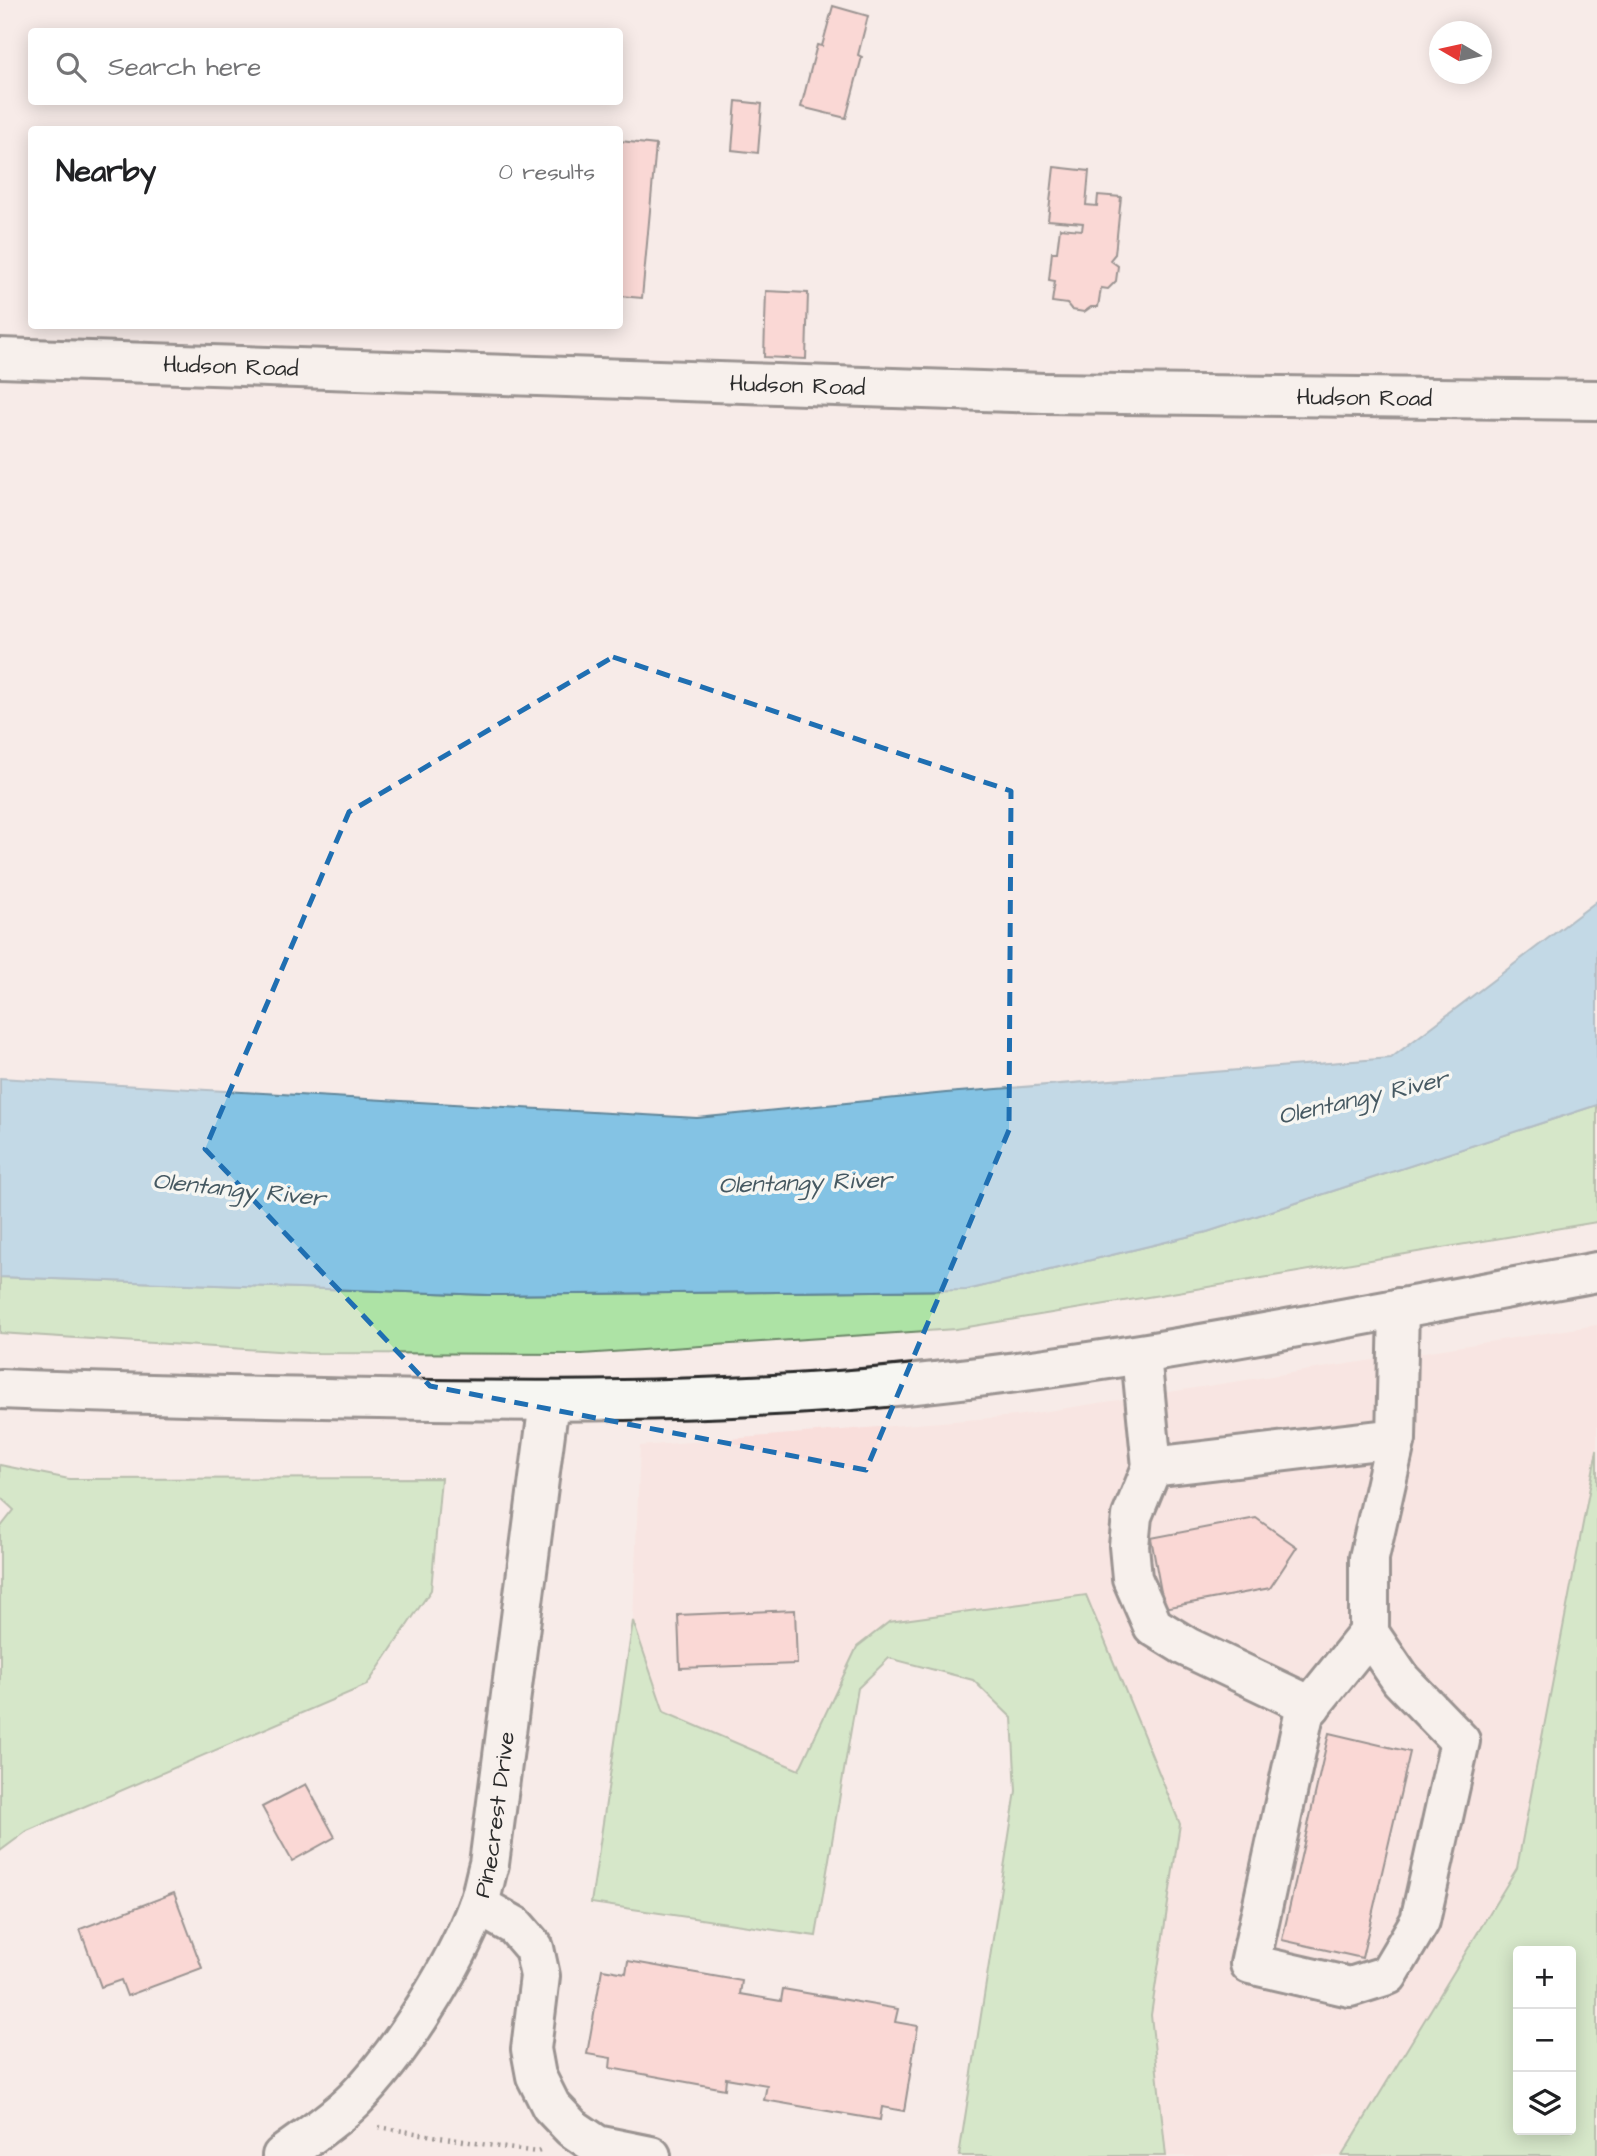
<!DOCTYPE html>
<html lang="en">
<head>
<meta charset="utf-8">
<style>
  body { margin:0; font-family:"Architects Daughter",sans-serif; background:#f6f6f6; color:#202124 }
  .controls { position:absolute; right:21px; bottom:21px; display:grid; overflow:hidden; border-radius:7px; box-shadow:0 4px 18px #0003 }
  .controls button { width:63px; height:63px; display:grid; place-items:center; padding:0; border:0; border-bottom:2px solid #e0e0e0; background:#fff; color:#202124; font:35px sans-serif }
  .compass { position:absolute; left:1429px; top:21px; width:63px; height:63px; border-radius:50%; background:#fff; box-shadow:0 4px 18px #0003; rotate:279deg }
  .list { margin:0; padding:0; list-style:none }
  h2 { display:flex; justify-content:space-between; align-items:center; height:91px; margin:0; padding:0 28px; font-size:30px }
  h2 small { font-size:23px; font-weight:400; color:#757577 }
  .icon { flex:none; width:38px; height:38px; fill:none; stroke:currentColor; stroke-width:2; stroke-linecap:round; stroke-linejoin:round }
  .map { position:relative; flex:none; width:1597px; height:2156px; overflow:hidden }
  .search { position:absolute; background:#fff; box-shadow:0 4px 18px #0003; left:28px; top:28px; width:595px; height:77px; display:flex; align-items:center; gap:18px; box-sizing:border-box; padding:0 24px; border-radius:7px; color:#757577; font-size:26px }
  .panel { position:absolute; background:#fff; box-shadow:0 4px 18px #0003; left:28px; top:126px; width:595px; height:203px; border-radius:7px }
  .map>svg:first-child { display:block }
</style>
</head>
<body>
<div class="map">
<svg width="1597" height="2156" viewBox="0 0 1597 2156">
  <rect width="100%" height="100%" fill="#f7ebe8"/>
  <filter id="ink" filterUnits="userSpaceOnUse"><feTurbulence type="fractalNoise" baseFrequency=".0143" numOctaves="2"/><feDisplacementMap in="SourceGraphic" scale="14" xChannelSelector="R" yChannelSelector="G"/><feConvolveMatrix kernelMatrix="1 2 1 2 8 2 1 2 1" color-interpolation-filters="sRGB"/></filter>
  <g filter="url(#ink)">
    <path fill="#f9dedb" d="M1597 1325V1450L1517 1868 1342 2156H1166L1151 2015 1180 1824 1086 1595 857 1647 800 1770 664 1712 633 1621 640 1446 1016 1416Z"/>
    <path fill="#ade3a5" stroke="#6c8768" stroke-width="2" fill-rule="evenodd" d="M1597 1105V1222L956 1329 582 1354 308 1353 0 1333V1277L488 1295 967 1290 1207 1232Z
      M1597 1450V2156H1342L1517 1868ZM1518 1951H1571V2130H1518Z
      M0 1465 69 1479 441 1478 431 1590 367 1685 27 1831 0 1851V1528L14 1510 0 1497Z
      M1086 1595 1180 1824 1151 2015 1166 2156H959L1016 1791 1012 1718 973 1680 889 1658 858 1688 816 1936 591 1903 633 1621 664 1712 799 1770 857 1647 889 1622Z"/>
    <path fill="#84c3e4" stroke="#60869a" stroke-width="2" d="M1597 901V1105L1207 1232 967 1290 488 1295 0 1277V1078L697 1118 946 1093 1391 1058Z"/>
    <path fill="#fdc1be" stroke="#2b2b2b" stroke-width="2" d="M833 6 868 16 858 55 862 57 846 118 801 107 817 45 822 46Z
      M736 101 762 104 758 153 732 150Z
      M620 141 656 145 642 298 620 296Z
      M1054 167 1089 171 1086 205 1097 206 1098 195 1121 197 1115 254 1110 260 1118 266 1116 281 1108 289 1101 288 1098 307H1091L1084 312 1072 310 1067 304 1052 302 1055 281 1049 280 1052 252H1057L1060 228 1082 230 1083 223 1048 220Z
      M766 291 808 293 806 359 764 357Z
      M1256 1518 1297 1547 1270 1588 1164 1608 1151 1538Z
      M795 1610 797 1664 680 1668 678 1615Z
      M1329 1733 1410 1752 1362 1958 1282 1940Z
      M306 1784 335 1837 292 1861 262 1807Z
      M174 1893 202 1968 127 1996 121 1980 101 1987 80 1929Z
      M628 1961 742 1981 740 1994 781 2001 783 1989 898 2009 895 2022 918 2026 904 2111 882 2107 880 2120 764 2100 767 2085 726 2078 725 2089 610 2068 611 2058 587 2054 602 1969 626 1973Z"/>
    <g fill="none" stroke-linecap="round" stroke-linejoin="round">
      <defs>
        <g id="minor">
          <path id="s1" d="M0 358 1044 393 1597 400"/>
          <path d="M1141 1355 1152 1467 1396 1438 1399 1308"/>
          <path d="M1152 1467 1132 1516 1129 1546 1132 1578 1153 1626 1187 1647 1311 1706"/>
          <path d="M1369 1633 1304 1714 1250 1964 1350 1987 1388 1975 1420 1921 1460 1741 1401 1680 1369 1633V1558L1396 1438"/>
          <path d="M478 1905 515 1926 534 1948 540 1976 531 2049 536 2076 551 2106 572 2128 597 2145 651 2156"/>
          <path id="s2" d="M282 2156C306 2138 333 2121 354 2100 400 2054 455 1966 478 1905 483 1892 485 1877 489 1864L549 1402"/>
        </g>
        <path id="highway" d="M0 1389C126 1394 253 1397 379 1399 533 1402 686 1402 839 1391 1095 1371 1346 1317 1597 1272"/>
      </defs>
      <use href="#minor" stroke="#2b2b2b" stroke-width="44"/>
      <use href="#highway" stroke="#2b2b2b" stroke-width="44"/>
      <path stroke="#2b2b2b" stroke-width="4.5" stroke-dasharray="2 5" stroke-linecap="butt" d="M379 2127 506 2148 537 2152 543 2150"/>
      <use href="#minor" stroke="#f6f6f2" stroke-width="38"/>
      <use href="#highway" stroke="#f6f6f2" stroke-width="38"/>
    </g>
  </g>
  <path d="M0 0H1597V2156H0ZM613 657 1011 791 1009 1130 866 1470 430 1386 205 1149 349 812Z" fill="#f7ebe8" fill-opacity=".55" fill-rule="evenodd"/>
  <path fill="none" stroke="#1f6fb2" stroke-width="5" stroke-dasharray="14 9" stroke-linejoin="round" d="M613 657 1011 791 1009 1130 866 1470 430 1386 205 1149 349 812Z"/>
  <g text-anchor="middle" stroke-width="7" stroke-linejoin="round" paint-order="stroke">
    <g font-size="23" fill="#2b2b2b" stroke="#f6f6f2">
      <text dy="8" stroke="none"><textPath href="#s1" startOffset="231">Hudson Road</textPath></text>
      <text dy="8" stroke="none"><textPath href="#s1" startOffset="798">Hudson Road</textPath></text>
      <text dy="8" stroke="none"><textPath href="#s1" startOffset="1365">Hudson Road</textPath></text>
      <text dy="8" stroke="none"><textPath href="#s2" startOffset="416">Pinecrest Drive</textPath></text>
    </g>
    <g font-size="24" font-style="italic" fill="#465962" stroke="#f6f6f2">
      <text transform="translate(1363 1097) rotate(-13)" y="8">Olentangy River</text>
      <text transform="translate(805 1182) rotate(-2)" y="8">Olentangy River</text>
      <text transform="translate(239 1189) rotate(6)" y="8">Olentangy River</text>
    </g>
  </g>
</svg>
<div class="controls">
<button>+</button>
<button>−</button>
<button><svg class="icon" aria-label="layers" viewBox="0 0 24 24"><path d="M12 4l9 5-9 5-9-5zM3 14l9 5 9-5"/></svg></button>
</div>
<svg class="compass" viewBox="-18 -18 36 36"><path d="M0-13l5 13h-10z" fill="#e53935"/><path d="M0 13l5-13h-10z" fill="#757577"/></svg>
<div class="search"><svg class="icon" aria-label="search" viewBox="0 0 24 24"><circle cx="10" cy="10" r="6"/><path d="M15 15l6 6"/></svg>Search here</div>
<section class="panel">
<h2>Nearby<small>0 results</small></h2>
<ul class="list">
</ul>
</section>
</div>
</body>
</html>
